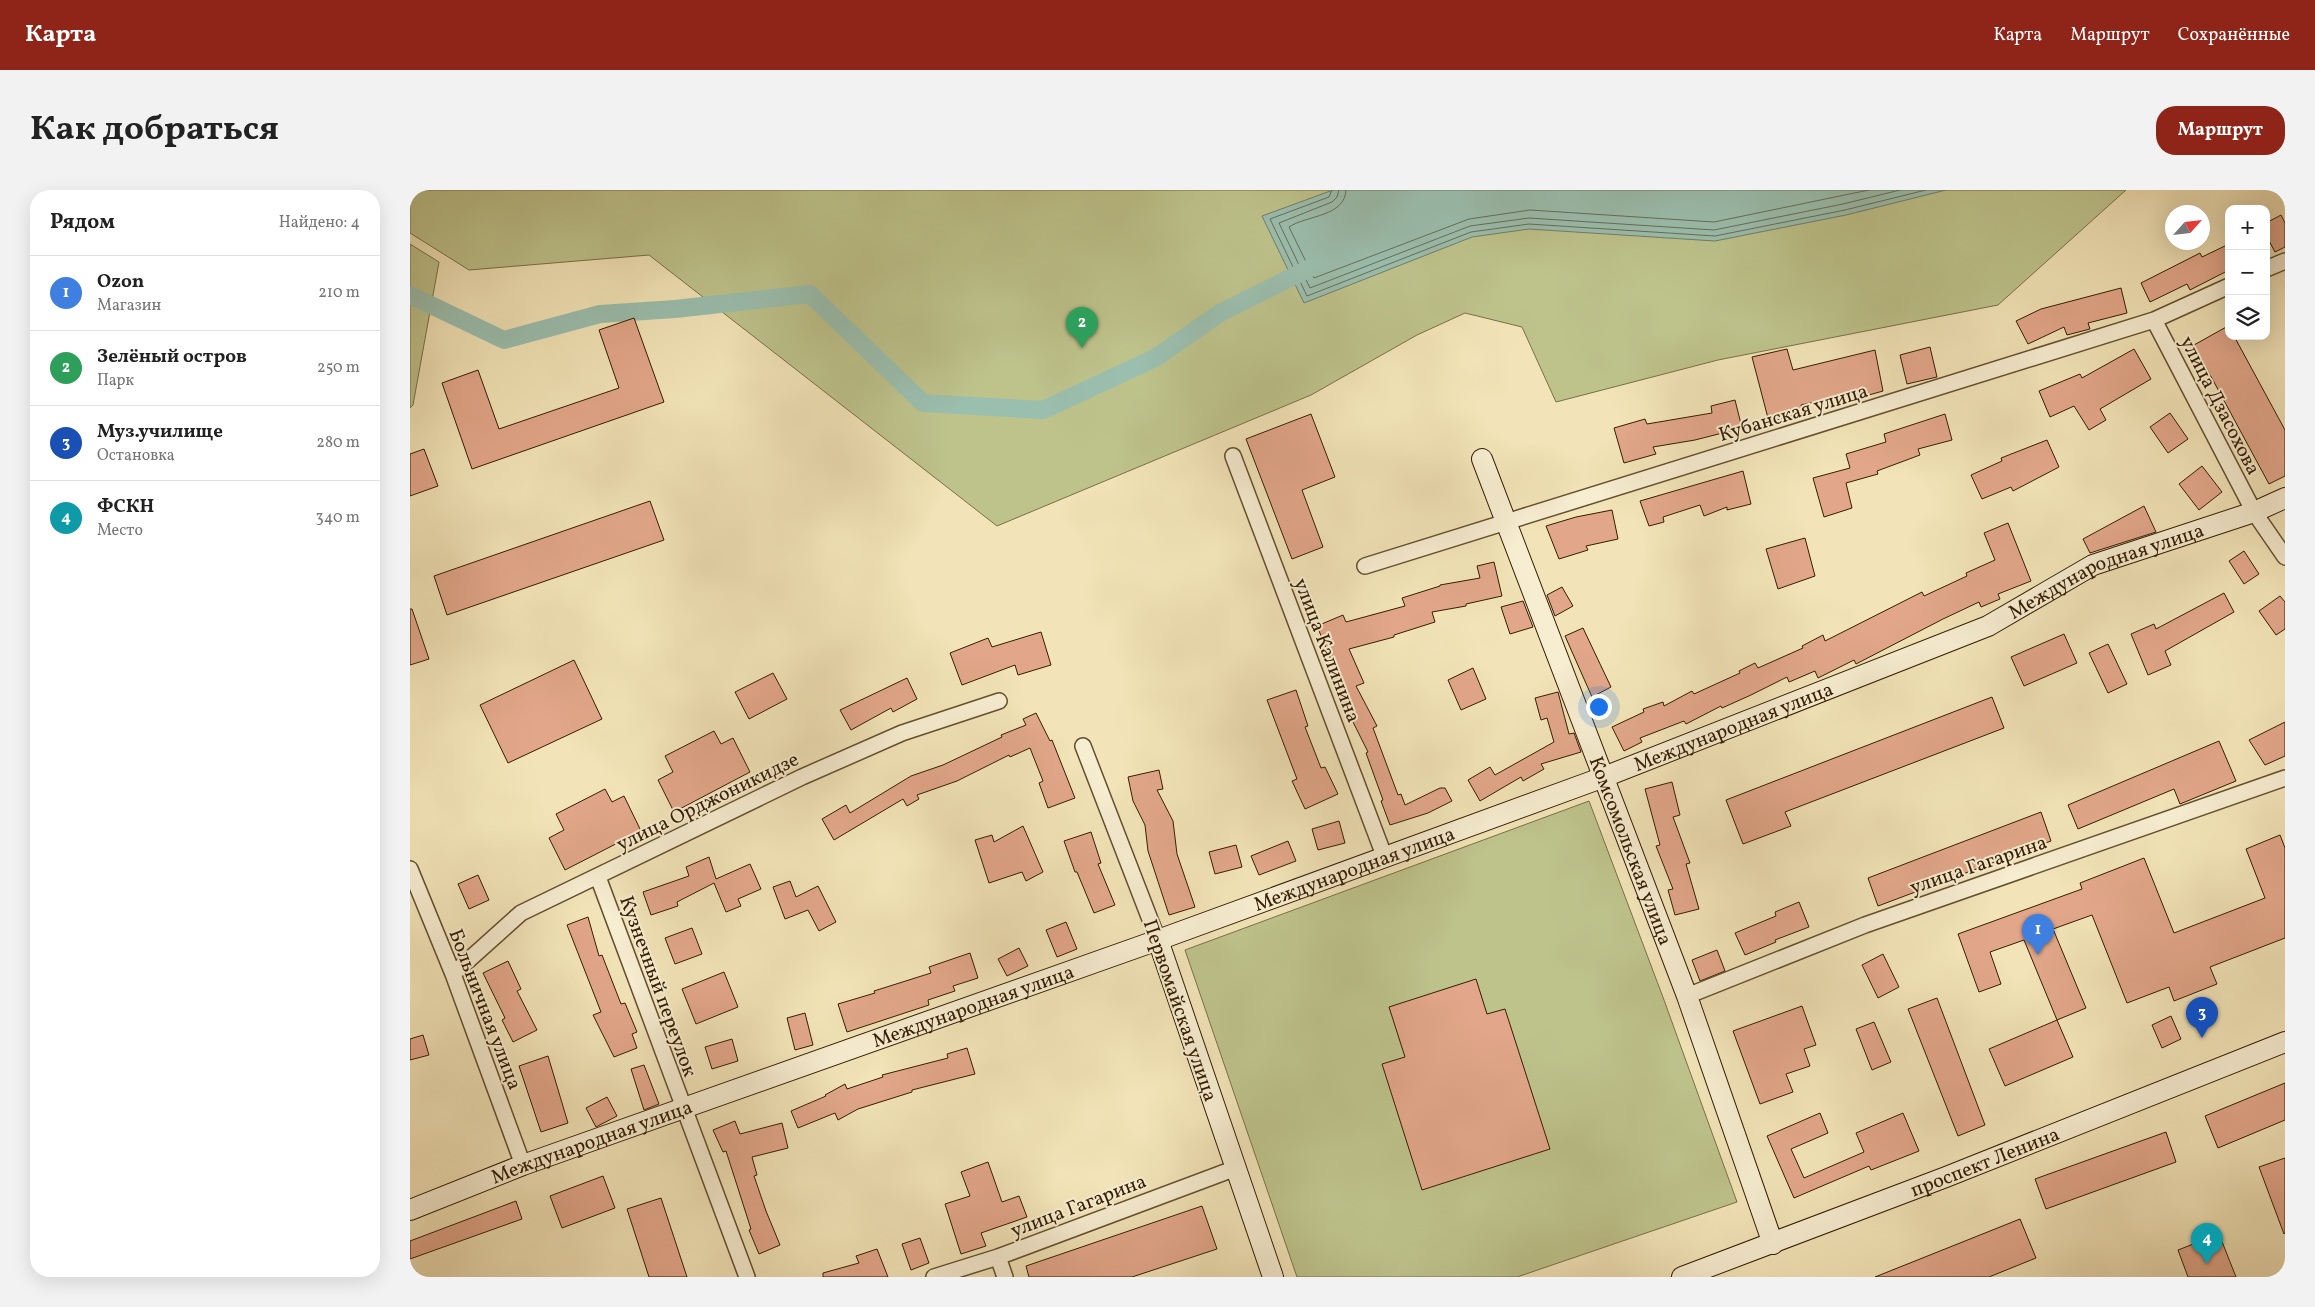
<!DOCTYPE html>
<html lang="ru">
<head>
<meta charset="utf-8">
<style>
  body { margin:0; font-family:Vollkorn,serif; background:#f2f2f2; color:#222 }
  .controls { position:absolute; right:15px; top:15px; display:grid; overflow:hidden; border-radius:10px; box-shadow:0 5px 20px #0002 }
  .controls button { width:45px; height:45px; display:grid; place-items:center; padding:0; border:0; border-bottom:1px solid #e0e0e0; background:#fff; color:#222; font:25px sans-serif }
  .compass { position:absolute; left:1755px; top:15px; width:45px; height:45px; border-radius:50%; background:#fff; box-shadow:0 5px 20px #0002; rotate:63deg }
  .you { position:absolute; left:1188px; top:516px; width:18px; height:18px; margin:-12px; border:4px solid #fff; border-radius:50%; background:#1a73e8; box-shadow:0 0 0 8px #1a73e833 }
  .badge { display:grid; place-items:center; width:32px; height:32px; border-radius:50%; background:#8f2418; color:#fff; font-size:16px; font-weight:700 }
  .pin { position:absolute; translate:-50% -41px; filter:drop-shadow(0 1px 2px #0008) }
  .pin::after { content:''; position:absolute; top:26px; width:18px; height:15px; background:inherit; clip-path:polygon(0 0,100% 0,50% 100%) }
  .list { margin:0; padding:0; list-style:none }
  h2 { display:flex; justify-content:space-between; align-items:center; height:65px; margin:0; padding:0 20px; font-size:21px }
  h2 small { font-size:16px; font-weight:400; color:#767676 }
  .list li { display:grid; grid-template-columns:32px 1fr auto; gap:15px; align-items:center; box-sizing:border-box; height:75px; padding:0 20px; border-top:1px solid #e0e0e0 }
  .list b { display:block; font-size:19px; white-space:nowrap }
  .list p { margin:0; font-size:16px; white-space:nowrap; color:#767676 }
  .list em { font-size:16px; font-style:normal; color:#767676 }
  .icon { flex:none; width:28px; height:28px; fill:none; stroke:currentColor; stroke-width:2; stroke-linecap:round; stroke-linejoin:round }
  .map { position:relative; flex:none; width:1875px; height:1087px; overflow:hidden; border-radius:20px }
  header { display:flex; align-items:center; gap:30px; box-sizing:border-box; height:70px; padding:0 25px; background:#8f2418; color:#fff }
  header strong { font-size:24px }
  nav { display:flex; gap:28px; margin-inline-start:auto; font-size:18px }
  .intro { display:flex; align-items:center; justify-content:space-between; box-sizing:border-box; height:120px; padding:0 30px }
  h1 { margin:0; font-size:35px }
  .button { padding:12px 22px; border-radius:20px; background:#8f2418; color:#fff; font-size:18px; font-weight:700 }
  main { display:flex; gap:30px; padding:0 30px }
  aside { flex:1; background:#fff; border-radius:20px; box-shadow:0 5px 20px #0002 }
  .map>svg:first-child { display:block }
</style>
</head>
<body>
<header>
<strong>Карта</strong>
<nav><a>Карта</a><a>Маршрут</a><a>Сохранённые</a></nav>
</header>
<div class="intro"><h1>Как добраться</h1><a class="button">Маршрут</a></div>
<main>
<aside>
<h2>Рядом<small>Найдено: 4</small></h2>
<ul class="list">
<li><span class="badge" style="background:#3f7fe0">1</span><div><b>Ozon</b><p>Магазин</p></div><em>210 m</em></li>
<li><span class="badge" style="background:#2e9e5b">2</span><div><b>Зелёный остров</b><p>Парк</p></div><em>250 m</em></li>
<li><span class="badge" style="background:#1a4fb4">3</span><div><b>Муз.училище</b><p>Остановка</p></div><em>280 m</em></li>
<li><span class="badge" style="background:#0f9aa8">4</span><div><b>ФСКН</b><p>Место</p></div><em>340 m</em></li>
</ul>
</aside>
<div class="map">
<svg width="1875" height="1087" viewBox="0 0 1875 1087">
  <rect width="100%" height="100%" fill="#f2e4b8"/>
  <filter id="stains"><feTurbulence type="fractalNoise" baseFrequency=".004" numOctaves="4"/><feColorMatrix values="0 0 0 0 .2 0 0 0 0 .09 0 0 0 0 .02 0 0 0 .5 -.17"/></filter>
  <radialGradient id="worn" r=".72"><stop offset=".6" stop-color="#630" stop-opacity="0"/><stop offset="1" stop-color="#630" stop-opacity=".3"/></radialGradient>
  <path fill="#bec38c" stroke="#797046" d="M0 0H1716L1588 115 1308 170 1146 212 1112 137 1055 123 1007 145 901 205 587 336 239 65 59 80 0 43Z
    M0 54 29 72 3 215 0 218Z
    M1179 611 1254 810 1327 1012 1107 1087H887L775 760Z"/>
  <path fill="#9bbfaf" stroke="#727e69" d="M923 0H1536L1436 25 1305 51 1119 39 1062 47 894 113 852 26Z"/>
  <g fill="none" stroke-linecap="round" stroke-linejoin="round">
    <path stroke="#686e58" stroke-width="1" d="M922 0 919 7 860 29 897 106 1061 42 1119 34 1305 46 1435 20 1516 0
      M929 0 927 7 922 12 869 33 900 98 1060 36 1119 28 1304 40 1433 14 1490 0
      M936 0C935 27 897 25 879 37L904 88 1059 29 1120 20 1304 32 1459 0"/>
    <path stroke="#9bbfaf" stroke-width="18" d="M0 105 94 150 190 124 265 119 400 104 513 213 633 220 745 168 810 123 902 77"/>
  </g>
  <path fill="#e2a78a" stroke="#341d00" d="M1871 25 1875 33V57L1865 62 1856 45V33Z
    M1819 54V80L1780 100 1777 94 1740 112 1731 93 1790 63 1792 67Z
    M1711 98 1717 123 1678 133 1680 139 1657 145 1654 137 1618 154 1606 131 1631 119Z
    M224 128 254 212 62 279 32 193 68 180 89 239 209 198 189 140Z
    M1818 136 1819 146H1824L1875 240V286L1859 294 1784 155Z
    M1520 157 1527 187 1497 194 1490 165Z
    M1377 159 1383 180 1465 160 1473 201 1445 209 1443 204 1391 215 1393 223 1359 232 1342 167Z
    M1724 159 1741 189 1690 219 1696 230 1679 240 1664 216 1640 227 1629 201 1670 184 1672 188Z
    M1325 210 1332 238 1285 250 1243 257 1246 264 1214 273 1204 238 1235 229 1237 234 1302 223 1301 216Z
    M1760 223 1778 249 1758 263 1740 237Z
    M901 224 925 287 892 300 913 357 882 369 836 249Z
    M1535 224 1542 250 1508 259 1510 265 1467 281 1468 284 1436 293 1442 318 1414 327 1403 288 1440 278 1436 264 1476 252 1474 244Z
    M1637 250 1649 277 1603 301 1601 297 1572 309 1561 285 1592 271 1591 268Z
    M14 259 28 296 0 306V264Z
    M1792 276 1812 302 1789 320 1769 294Z
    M1333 281 1341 314 1317 320V317L1294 326 1290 315 1253 327 1254 332 1239 336 1230 311Z
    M240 311 254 350 37 425 24 386Z
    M1734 316 1746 342 1680 363 1673 349Z
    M1202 320 1208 349 1176 356 1178 360 1149 369 1136 336 1166 327Z
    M1598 333 1621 391 1588 404 1590 409 1571 417 1569 412 1533 429 1446 474 1444 470 1408 488 1405 481 1379 492 1377 487 1341 505 1312 518 1311 516 1276 534 1274 531 1230 548 1232 552 1214 561 1202 537 1234 522 1233 519 1253 512 1254 516 1282 501 1284 504 1330 483 1329 481 1345 473 1348 478 1393 458 1392 456 1413 445 1415 451 1512 402 1514 406 1557 386 1556 383 1585 370 1574 343Z
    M1395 348 1405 386 1368 399 1356 359Z
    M1834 361 1849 384 1834 394 1819 371Z
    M1084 372 1092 406 1056 414V416L1022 422 1025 432 984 445V447L939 459 954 493 946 496 967 536 963 538 988 605 991 604 995 615 1030 598H1035L1042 611 1018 623 980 635 971 611 973 610 956 563 958 562 937 520 922 484 926 482 907 436 933 425 936 432 995 416 992 408 1030 396V395L1070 388 1067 376Z
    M1152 397 1163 416 1145 426 1137 405Z
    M1814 403 1824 422 1755 461 1761 475 1738 485 1721 444 1744 434 1746 439Z
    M1870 406 1875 412V439L1866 445 1849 421Z
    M1113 411 1123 437 1100 444 1091 417Z
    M0 419H2L19 469 0 475Z
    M1173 438 1201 497 1182 507 1155 446Z
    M631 442 641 475 608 485 605 475 552 495 540 463 578 448 582 457Z
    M1654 444 1667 473 1614 496 1601 467Z
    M1698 454 1717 494 1698 503 1679 463Z
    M164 470 192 529 98 573 70 515Z
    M1063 478 1076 509 1051 520 1038 490Z
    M363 483 377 509 339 529 325 502Z
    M497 488 507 509 483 522 481 518 441 540 430 520Z
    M886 500 898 536 895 537 911 578 915 577 928 604 895 619 882 591 887 589 857 510Z
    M1148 502 1159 544 1164 543 1171 562 1131 574 1134 579 1113 591 1111 587 1070 611 1058 590 1080 577 1085 585 1144 552 1137 528 1131 530 1125 508Z
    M1582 507 1594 538 1375 622 1381 636 1333 654 1316 610Z
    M626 523 640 551 642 550 665 608 638 618 629 593 633 591 620 558 600 567 599 565 547 591 507 605 509 609 497 616 493 609 424 650 412 629 436 615 440 623 501 586 533 575 592 547 591 545 616 535 613 529Z
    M1875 532V566L1855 575 1839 550Z
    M304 541 311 554 323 548 340 582 264 622 248 590 263 582 255 566Z
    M1809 551 1826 591 1770 614 1764 599 1668 639 1658 615Z
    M749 580 753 599 747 600 763 631 767 664 785 717 759 725 738 661 735 635 723 611 718 587Z
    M1262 592 1270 625 1263 627 1280 673 1276 674 1289 719 1265 725 1258 700 1263 699 1246 656 1250 655 1235 599Z
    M195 599 202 612 214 606 231 641 155 680 139 648 154 640 146 624Z
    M1631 622 1641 651 1468 716 1458 688Z
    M929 631 935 653 908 660 902 639Z
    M613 636 633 682 616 691 612 682 579 693 565 650 582 645 584 652Z
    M681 642 691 673 688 674 705 715 684 723 667 682H665L654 651Z
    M1870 645 1875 658V748L1800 777 1807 794 1764 811 1759 797 1717 813 1682 725 1643 739 1676 818 1647 830 1614 750 1580 762 1591 794 1569 802 1548 744 1672 699 1670 693 1734 668 1764 743 1855 708 1836 659Z
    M878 651 886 671 849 685 841 666Z
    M826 655 832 677 805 684 799 662Z
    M299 667 306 689 340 674 351 699 328 709 331 716 316 722 304 693 267 712 268 716 241 725 233 702 279 686 276 677Z
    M68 685 79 710 59 719 48 694Z
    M380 691 386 707 408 696 426 732 409 741 398 720 375 729 363 697Z
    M1389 712 1399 737 1365 750 1366 752 1335 765 1325 743 1366 726 1365 722Z
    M178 727 189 766 192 765 211 814 215 813 227 842 222 844 227 858 204 867 183 825 191 822 157 735Z
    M656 732 667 759 647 767 636 740Z
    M282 738 292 764 265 774 255 748Z
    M609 758 618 776 597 786 588 769Z
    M1307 760 1315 781 1290 791 1282 770Z
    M560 763 568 788 543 796 545 801 518 810 519 815 437 842 428 814 465 803 464 801 521 783 519 777Z
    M1473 764 1489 797 1468 808 1452 775Z
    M98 771 111 799 107 801 127 840 103 852 92 830 95 828 73 783Z
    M314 782 328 817 286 834 272 799Z
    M1066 789 1077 824 1095 819 1140 959 1012 1000 972 874 995 867 979 817Z
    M1527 808 1575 935 1548 946 1498 819Z
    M1392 816 1406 855 1394 859 1400 876 1376 884 1383 902 1350 914 1323 841Z
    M395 823 403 855 385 860 377 828Z
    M1761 826 1771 849 1752 858 1742 835Z
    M1647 830 1663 867 1595 896 1579 859Z
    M1464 832 1481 872 1462 880 1446 839Z
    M13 845 19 865 0 870V849Z
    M322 849 328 871 302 879 295 857Z
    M557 858 565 884 502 900V902L448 919 428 930 425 923 388 938 381 921 416 906 415 905 435 894 437 899 473 887 472 885 538 868 537 864Z
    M138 866 158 933 131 942 109 876Z
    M234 875 249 914 234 920 221 879Z
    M1875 893V930L1808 958 1795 926Z
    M197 907 207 926 186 937 176 918Z
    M1410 923 1418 943 1381 959 1394 988 1454 962 1446 943 1493 923 1509 961 1461 980 1459 976 1384 1008 1357 946Z
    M325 931 330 944 372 933 378 958 342 967 347 985 344 986 356 1021 370 1055 349 1064 339 1040 341 1039 316 961 313 962 303 940Z
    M1756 942 1766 972 1636 1019 1625 989Z
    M1875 968V1043L1874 1044 1849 977Z
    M578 972 592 1012 609 1006 617 1027 571 1043 576 1056 551 1064 535 1014 560 1006 551 982Z
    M193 986 205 1018 152 1038 140 1006Z
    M251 1008 277 1087H239L217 1019Z
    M106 1011 112 1029 0 1069V1051Z
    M792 1016 807 1059 722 1087H619L616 1076Z
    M1610 1029 1626 1068 1579 1087H1465Z
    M1809 1044 1826 1087H1778L1768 1060Z
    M510 1048 519 1073 501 1080 492 1054Z
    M467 1059 478 1087H413V1083L449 1073 446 1066Z"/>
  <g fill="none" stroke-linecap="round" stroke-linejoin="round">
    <defs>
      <path id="street" d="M1856 79 1875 71
        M1744 130 1844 322 1875 367
        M823 266 975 668
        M955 376 1744 130 1819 96
        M673 556 748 750
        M0 679 43 784 113 975
        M188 687 337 1087
        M43 784 111 723 392 587 492 543 589 511
        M1277 806 1455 735 1875 588
        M588 1067 595 1087
        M524 1087 588 1067 826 978"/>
      <g id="secondary">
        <path id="s1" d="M1072 269 1277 806 1363 1054"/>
        <path d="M748 750 863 1087"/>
        <path id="s2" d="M0 1020 113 975 748 750 1194 587 1578 436 1683 375 1844 322 1875 308"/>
        <path id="s3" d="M1272 1087 1536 987 1875 852"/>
      </g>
    </defs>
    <use href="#street" stroke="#644f2e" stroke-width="18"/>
    <use href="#secondary" stroke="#341d00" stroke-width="22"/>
    <use href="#street" stroke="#f7edd1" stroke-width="15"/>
    <use href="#secondary" stroke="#f7edd1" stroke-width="20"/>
  </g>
  <g text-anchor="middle" stroke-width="4" stroke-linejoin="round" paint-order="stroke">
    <g font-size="20" fill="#341d00" stroke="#f7edd1">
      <text transform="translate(1811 215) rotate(63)" y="7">улица Дзасохова</text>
      <text transform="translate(1383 222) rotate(-17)" y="7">Кубанская улица</text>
      <text dy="7" stroke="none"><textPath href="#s2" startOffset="1814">Международная улица</textPath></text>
      <text transform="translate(918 460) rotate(69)" y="7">улица Калинина</text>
      <text dy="7" stroke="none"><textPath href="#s2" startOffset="1409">Международная улица</textPath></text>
      <text transform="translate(297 611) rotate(-26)" y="7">улица Орджоникидзе</text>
      <text dy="7" stroke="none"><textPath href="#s1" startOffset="419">Комсомольская улица</textPath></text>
      <text transform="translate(1568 674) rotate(-19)" y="7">улица Гагарина</text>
      <text dy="7" stroke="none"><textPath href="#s2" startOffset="1004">Международная улица</textPath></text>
      <text transform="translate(249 796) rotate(70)" y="7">Кузнечный переулок</text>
      <text dy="7" stroke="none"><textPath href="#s2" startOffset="599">Международная улица</textPath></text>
      <text transform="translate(76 819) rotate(69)" y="7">Больничная улица</text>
      <text transform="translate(771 820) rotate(71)" y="7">Первомайская улица</text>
      <text dy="7" stroke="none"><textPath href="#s2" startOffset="194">Международная улица</textPath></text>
      <text dy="7" stroke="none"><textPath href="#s3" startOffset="324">проспект Ленина</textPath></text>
      <text transform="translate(668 1015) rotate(-21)" y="7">улица Гагарина</text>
    </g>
  </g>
  <rect width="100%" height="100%" filter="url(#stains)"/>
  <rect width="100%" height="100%" fill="url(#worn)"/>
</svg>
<div class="controls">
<button>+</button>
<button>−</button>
<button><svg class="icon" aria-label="layers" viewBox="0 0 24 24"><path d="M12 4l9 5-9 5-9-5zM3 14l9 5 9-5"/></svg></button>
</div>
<svg class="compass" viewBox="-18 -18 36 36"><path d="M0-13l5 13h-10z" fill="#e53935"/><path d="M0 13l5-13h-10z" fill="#767676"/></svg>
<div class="you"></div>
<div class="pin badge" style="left:1628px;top:765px;background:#3f7fe0">1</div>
<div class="pin badge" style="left:672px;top:158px;background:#2e9e5b">2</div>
<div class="pin badge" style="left:1792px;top:848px;background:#1a4fb4">3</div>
<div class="pin badge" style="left:1797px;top:1074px;background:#0f9aa8">4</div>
</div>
</main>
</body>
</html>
